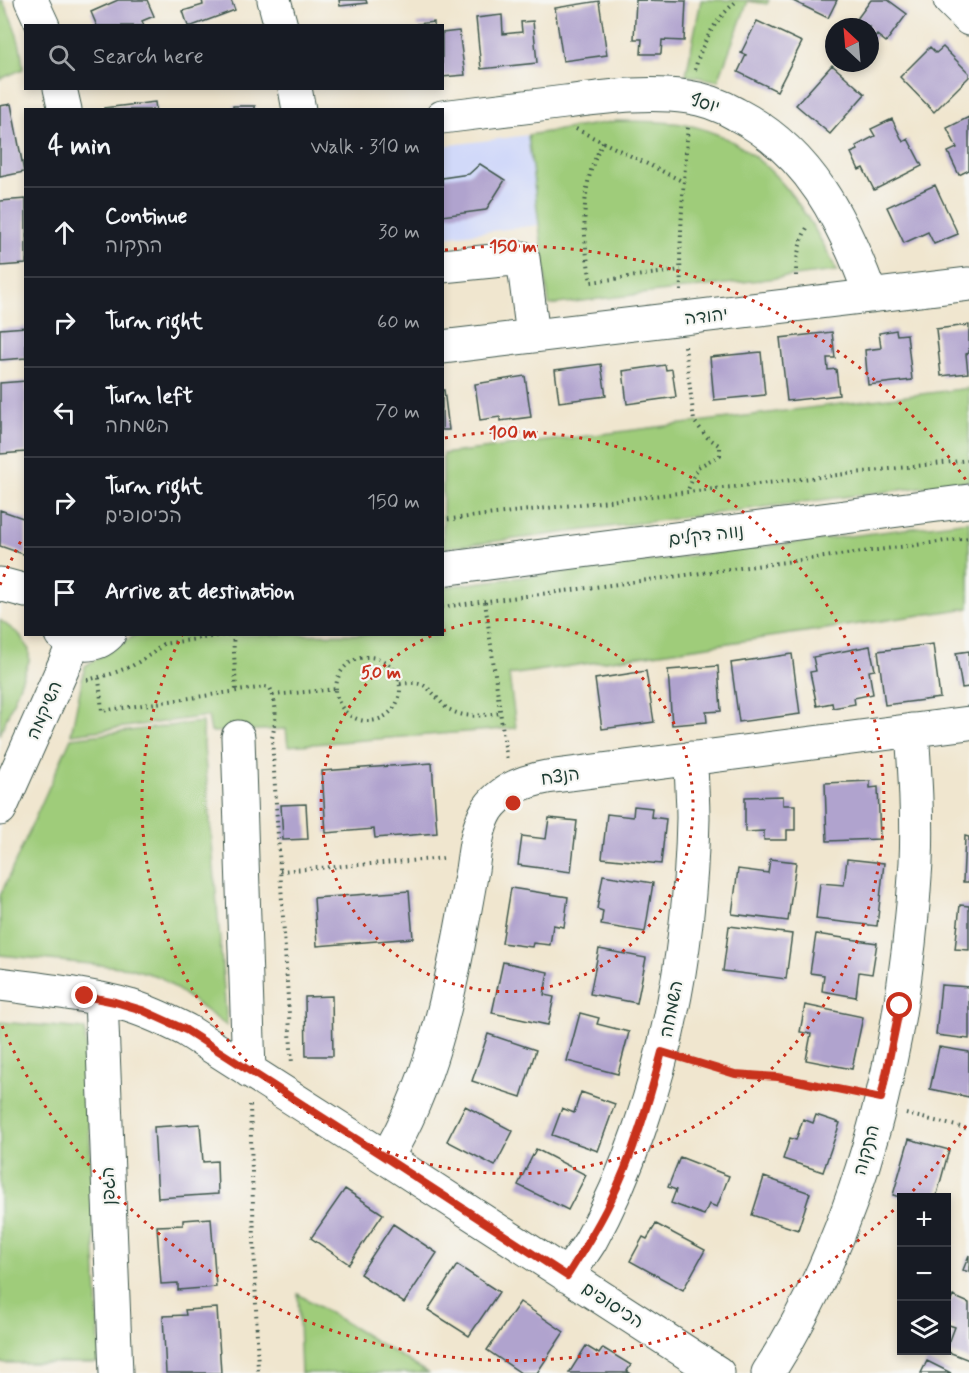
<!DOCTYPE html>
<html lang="en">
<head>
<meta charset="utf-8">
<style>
  body { margin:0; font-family:Mynerve,"Playpen Sans Hebrew",sans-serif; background:#242831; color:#f1f3f6 }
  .controls { position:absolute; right:18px; bottom:18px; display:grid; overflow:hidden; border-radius:0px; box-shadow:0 3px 9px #0003 }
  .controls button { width:54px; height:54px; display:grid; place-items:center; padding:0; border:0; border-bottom:2px solid #363941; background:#171b24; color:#f1f3f6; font:30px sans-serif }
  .compass { position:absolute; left:825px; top:18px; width:54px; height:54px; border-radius:50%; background:#171b24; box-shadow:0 3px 9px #0003; rotate:334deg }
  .stop { position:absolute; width:18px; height:18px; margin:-14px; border:4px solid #c8321e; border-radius:50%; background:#fff }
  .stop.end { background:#c8321e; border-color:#fff; box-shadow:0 2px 6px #0008 }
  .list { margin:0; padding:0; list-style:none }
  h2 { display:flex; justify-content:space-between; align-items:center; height:78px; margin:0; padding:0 24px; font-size:26px }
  h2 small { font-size:20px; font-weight:400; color:#9ea1a6 }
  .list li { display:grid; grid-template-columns:39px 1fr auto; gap:18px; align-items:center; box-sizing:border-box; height:90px; padding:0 24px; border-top:2px solid #363941 }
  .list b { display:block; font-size:22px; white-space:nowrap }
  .list p { margin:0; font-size:20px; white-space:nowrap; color:#9ea1a6 }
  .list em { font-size:20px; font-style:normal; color:#9ea1a6 }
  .icon { flex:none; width:33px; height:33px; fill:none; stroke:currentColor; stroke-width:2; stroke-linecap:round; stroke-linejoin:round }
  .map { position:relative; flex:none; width:969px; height:1373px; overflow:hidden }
  .search { position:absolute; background:#171b24; box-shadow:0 3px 9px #0003; left:24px; top:24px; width:420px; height:66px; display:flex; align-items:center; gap:15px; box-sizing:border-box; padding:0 21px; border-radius:0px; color:#9ea1a6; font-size:22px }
  .panel { position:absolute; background:#171b24; box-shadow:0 3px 9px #0003; left:24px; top:108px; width:420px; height:528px; border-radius:0px }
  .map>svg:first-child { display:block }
</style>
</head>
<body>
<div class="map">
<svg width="969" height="1373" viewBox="0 0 969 1373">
  <rect width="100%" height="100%" fill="#f6f6f2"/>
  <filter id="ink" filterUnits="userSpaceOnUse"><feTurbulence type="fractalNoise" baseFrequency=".0167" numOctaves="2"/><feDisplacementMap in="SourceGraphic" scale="12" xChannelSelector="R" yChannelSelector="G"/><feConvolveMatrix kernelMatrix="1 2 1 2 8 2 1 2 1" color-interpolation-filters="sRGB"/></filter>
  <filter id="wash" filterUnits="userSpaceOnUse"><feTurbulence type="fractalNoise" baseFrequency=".008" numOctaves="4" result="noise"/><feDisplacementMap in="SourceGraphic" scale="24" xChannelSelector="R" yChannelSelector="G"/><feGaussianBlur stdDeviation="1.35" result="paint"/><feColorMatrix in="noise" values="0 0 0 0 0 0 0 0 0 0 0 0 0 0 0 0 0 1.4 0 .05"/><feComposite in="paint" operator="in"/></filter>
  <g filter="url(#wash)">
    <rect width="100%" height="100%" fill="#f0e6cf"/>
    <path fill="#d1d9f9" d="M528 135 538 225 443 237 442 146Z"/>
    <path fill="#9fcc7a" stroke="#5f8457" stroke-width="1.5" d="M0 0H2C14 22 22 44 23 69L0 79Z
      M701 0H769L767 4 748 1 718 81 686 75Z
      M617 121C639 121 660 121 682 124 761 137 805 205 837 271L549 305 528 135Z
      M969 388V481L443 548V454Z
      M969 521V608L509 675 516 728 288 746 286 729 211 732 208 716 71 734 85 666 135 635 442 634 443 587Z
      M0 620 20 635 29 650V661L0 735Z
      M202 722 227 1026 160 977 130 968 0 955V896L71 738Z
      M0 1022 85 1029 100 1363H0Z
      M298 1294 428 1373H301Z"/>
    <g id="blocks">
      <path fill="#b0a3ce" d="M118 0H147L154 16 142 21 144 26H97L91 12Z
        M202 0H231L235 10 192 26H188L183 11 203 5Z
        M339 0H366L367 3 340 6Z
        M636 0 686 1 684 41 662 40 661 54H641L642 39H634Z
        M791 0H837L828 18Z
        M871 0H888L907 14 886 42 877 35 870 44V27H851Z
        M599 1 607 55 563 61 555 8Z
        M502 15 503 34 522 32 521 22 533 21 537 63 481 69 476 18Z
        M757 21 802 42 777 91 738 72 746 55 741 53Z
        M434 22V26H418L417 24Z
        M459 31 465 75 442 77V33Z
        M930 47 936 53 943 47 969 73V77L934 112 900 77Z
        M832 65 865 94 830 134 796 105Z
        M155 102 156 110H104V108Z
        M11 104 24 172 0 177V106Z
        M233 106H255V110H233Z
        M969 117V170L959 175 948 152 957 148 947 128Z
        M892 119 903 142 908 139 922 166 874 190 863 168 859 170 851 153 858 150 856 146 875 136 871 129Z
        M480 164 505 180 486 210 442 216V178L469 174Z
        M935 185 958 234 934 244 928 232 904 243 887 207Z
        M26 199V264L0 266V201Z
        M969 325V353L966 354 968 373 941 376 936 329Z
        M26 327V358L0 360V329Z
        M896 330 897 335 907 334 912 380 868 385 865 350 881 348 879 333Z
        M832 332 835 358H827L828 370 836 369 839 395 787 401 780 338Z
        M761 352 765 395 714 400 710 357Z
        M601 364 606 396 559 402 555 370Z
        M665 365 666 370 672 369 676 397 627 404 623 371Z
        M525 376 531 417 500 421V417L480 420 475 384Z
        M26 381V452L0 454V383Z
        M442 390H444L449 430H442Z
        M0 510 26 519V555L0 546Z
        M933 644 940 698 885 705 878 651Z
        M870 646 875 670 869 671 873 694 854 698 855 704 833 708 832 703 817 706 810 672 816 671 813 657Z
        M969 651V687L962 688 956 653Z
        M792 654 800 714 739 722 731 663Z
        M718 666 721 711 706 712 707 722 672 725 668 670Z
        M646 671 654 722 602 729 595 679Z
        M432 763 437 833 375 838 374 829 326 833 322 771Z
        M870 781V788L878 787 880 839 827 841 825 783Z
        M783 796V805H795V830H787V840H764V831L745 832V797Z
        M306 804 308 839 283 840 281 805Z
        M634 806 652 808 651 817 666 819 661 864 602 858 607 814 633 817Z
        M549 818 577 821 571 872 518 865 522 836 546 839Z
        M965 836 969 837V882H963Z
        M770 859 796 862 788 921 732 914 738 869 768 873Z
        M847 859 884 863 877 926 816 919 820 883 844 885Z
        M603 875 653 883 645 932 601 925 603 911 597 909Z
        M511 888 568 897 564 927 553 925 550 945 533 943 532 947 502 943Z
        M409 891 413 938 317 946 314 898Z
        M960 905 969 906V950L955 949Z
        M729 926 792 934 786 979 723 971Z
        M816 934 877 943 872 974 859 972 856 997 822 991 824 975 810 973Z
        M599 949 646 958 637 1003 590 994Z
        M503 962 548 972 544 995 554 997 548 1025 492 1013Z
        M941 985 969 987V1039L936 1035Z
        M332 996 333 1056H306L305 997Z
        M805 1005 863 1017 852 1069 806 1060 811 1034 800 1032Z
        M580 1013 599 1018 597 1024 629 1032 618 1074 567 1061Z
        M488 1034 536 1050 521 1097 472 1081Z
        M939 1047 969 1052V1097L930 1089Z
        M581 1092 615 1104 598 1151 552 1135 562 1108 574 1113Z
        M465 1106 513 1131 495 1166 447 1141Z
        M816 1115 840 1123 823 1172 783 1159 790 1138 796 1140 803 1119 813 1123Z
        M200 1124 203 1162 217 1161 218 1194 158 1198 154 1127Z
        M909 1139 949 1150 936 1198H903L893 1195Z
        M536 1149 586 1175 568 1210 518 1185Z
        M680 1157 729 1176 717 1207 709 1204 704 1215 671 1203 676 1190 668 1187Z
        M764 1177 810 1193 798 1230 752 1215Z
        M345 1189 383 1214 349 1264 311 1238Z
        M211 1218 216 1287 178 1290V1283L161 1284 157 1226 183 1225V1220Z
        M393 1224 437 1253 404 1303 360 1274Z
        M656 1224 705 1250 683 1290 630 1261 643 1237 647 1239Z
        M969 1255V1272L963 1270Z
        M457 1265 499 1292 469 1336 428 1310Z
        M953 1296 969 1303V1360L946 1351 955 1327 946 1324V1313Z
        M520 1302 564 1332 537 1373H521L487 1350Z
        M217 1308 221 1373H166L163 1316 186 1315 185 1310Z
        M586 1346 599 1354 603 1348 631 1365 627 1371 630 1373H569Z
        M927 1361 951 1373H921Z"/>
    </g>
  </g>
  <g filter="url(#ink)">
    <use href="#blocks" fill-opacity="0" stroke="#3e564b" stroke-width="1.5"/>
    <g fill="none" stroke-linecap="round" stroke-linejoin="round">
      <defs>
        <path id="minor" d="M31 0 43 26
          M274 0 281 26
          M950 0 969 19
          M60 88 65 110
          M295 88 299 110
          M442 117C483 112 524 107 565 102 606 97 647 91 688 97 704 99 722 106 736 114 810 152 843 220 871 296
          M442 266 523 258 533 336
          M442 347 969 284
          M442 569 969 501
          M0 584 26 591
          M61 634C76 647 95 648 109 634
          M238 737 249 1071
          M0 809 74 643
          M0 984C43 990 88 994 130 1006 149 1012 168 1021 186 1030L386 1158 718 1373
          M101 999 116 1373
          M386 1158C430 1086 448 1001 463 920 466 903 469 887 472 870 475 849 477 827 488 809 502 789 525 781 547 777L969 723
          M567 1276C575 1264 583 1253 590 1242 610 1206 626 1168 639 1130 674 1030 691 923 693 818 693 798 691 778 691 758
          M768 1373C864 1223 906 1038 916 862 918 818 915 774 912 730"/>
      </defs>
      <use href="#minor" stroke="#3e564b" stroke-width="35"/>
      <path stroke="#3e564b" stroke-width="4" stroke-dasharray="1.5 4.5" stroke-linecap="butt" d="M695 70C701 43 717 17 738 0
        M576 129 684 182
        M603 142C599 150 596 157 593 164 580 202 584 243 591 282L681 270
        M796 276C796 259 799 242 808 226
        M681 291 680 257 682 208 688 125
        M685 346 694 421 707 437 720 446V455L698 467 687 492
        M442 520 969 460
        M485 602 507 761
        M442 607 969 538
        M233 634 236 691
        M336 689a32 32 0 1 1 64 0a32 32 0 1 1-64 0Z
        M99 678 102 711 265 687 270 688C278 705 276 721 272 738L292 1064
        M87 680 111 674 132 666 153 653 163 644 231 634
        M400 684C423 681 425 684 440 701 443 704 446 709 450 710 466 719 484 715 500 713
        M273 695 337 689
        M280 871 447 858
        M688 1060 735 1074 778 1077 854 1092
        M250 1105 258 1373
        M906 1114 969 1129"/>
      <use href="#minor" stroke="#fff" stroke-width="33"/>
    </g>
  </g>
  <g fill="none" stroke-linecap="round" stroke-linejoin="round" filter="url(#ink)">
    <path stroke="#c8321e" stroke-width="8" d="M85 996 115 1002 142 1010 186 1030 386 1158 567 1276C582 1252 597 1229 609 1204 633 1156 648 1104 662 1052L735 1074 778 1077 881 1098 900 1006"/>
  </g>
  <g fill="none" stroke="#c8321e" stroke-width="3" stroke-dasharray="3 6">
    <path d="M443 631A186 186 0 1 1 433 635"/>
    <path d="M445 438A371 371 0 1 1 182 635"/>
    <path d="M966 1126A557 557 0 0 1 907 1197M900 1204A557 557 0 0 1 0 1021M0 585A557 557 0 0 1 23 537M445 250A557 557 0 0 1 966 480"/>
  </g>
  <g text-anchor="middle" stroke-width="4.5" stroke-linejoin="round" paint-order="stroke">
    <g font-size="18" fill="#1f3d34" stroke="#f6f6f2">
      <text transform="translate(705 103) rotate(16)" y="6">יוסף</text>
      <text transform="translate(706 316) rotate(-7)" y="6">יהודה</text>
      <text transform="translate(706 535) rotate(-7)" y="6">נווה דקלים</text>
      <text transform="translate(44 710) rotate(-66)" y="6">השיקמה</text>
      <text transform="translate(560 776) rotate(-9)" y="6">הנצח</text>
      <text transform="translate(671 1009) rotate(-79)" y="6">השמחה</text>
      <text transform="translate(866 1150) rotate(-74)" y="6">התקוה</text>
      <text transform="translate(108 1186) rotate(-92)" y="6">הגפן</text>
      <text transform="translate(613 1305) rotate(33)" y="6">הכיסופים</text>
    </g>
  </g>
  <circle cx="513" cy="803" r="9" fill="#c8321e" stroke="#f6f6f2" stroke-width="3"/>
  <g font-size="18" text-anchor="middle" font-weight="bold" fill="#c8321e" stroke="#f6f6f2" stroke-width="4.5" stroke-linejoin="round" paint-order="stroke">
    <text x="513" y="252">150 m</text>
    <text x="513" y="438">100 m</text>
    <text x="381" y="678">50 m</text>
  </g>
</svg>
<div class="controls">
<button>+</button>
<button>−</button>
<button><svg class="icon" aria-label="layers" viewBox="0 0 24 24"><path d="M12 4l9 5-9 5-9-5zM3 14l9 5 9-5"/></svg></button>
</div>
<svg class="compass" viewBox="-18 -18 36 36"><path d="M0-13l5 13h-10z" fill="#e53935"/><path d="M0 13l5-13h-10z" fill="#9ea1a6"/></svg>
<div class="stop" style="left:900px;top:1006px"></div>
<div class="stop end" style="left:85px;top:996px"></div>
<div class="search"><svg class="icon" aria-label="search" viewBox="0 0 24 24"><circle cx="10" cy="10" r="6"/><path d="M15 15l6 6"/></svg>Search here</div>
<section class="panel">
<h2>4 min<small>Walk · 310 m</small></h2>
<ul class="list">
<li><svg class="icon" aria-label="ahead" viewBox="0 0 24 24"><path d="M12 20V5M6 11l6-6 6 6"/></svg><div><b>Continue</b><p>התקוה</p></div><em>30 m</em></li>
<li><svg class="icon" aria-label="right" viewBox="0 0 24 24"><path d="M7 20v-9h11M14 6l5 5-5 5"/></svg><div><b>Turn right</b></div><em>60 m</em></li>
<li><svg class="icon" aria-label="left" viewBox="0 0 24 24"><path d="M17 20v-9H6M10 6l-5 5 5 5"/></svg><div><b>Turn left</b><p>השמחה</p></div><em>70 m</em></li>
<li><svg class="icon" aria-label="right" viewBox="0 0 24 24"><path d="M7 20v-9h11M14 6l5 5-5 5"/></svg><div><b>Turn right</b><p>הכיסופים</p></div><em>150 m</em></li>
<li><svg class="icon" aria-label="arrive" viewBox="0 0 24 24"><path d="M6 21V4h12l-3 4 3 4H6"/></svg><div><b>Arrive at destination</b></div></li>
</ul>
</section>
</div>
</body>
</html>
